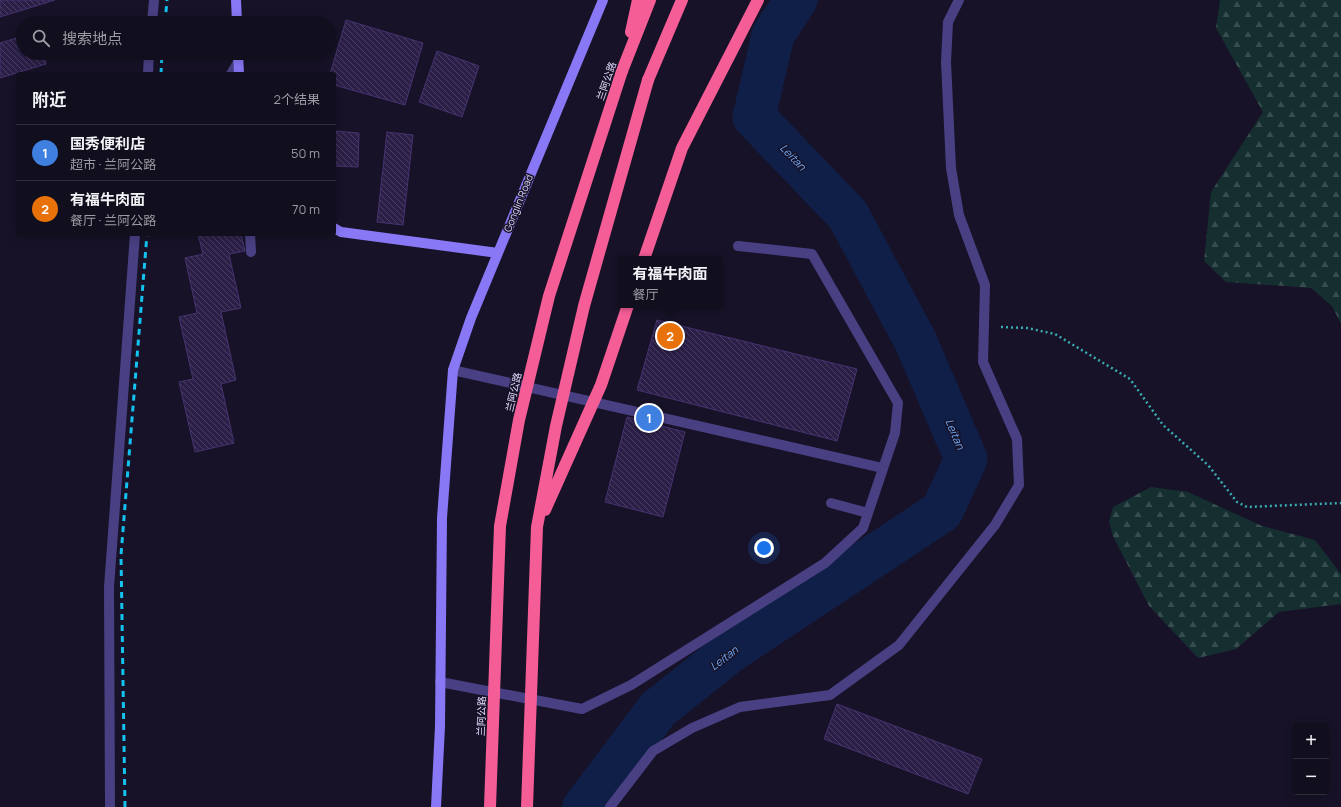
<!DOCTYPE html>
<html lang="zh">
<head>
<meta charset="utf-8">
<style>
  body { margin:0; font-family:Manrope,"Noto Sans SC",sans-serif; background:#1e1c2a; color:#f1f3f6 }
  .controls { position:absolute; right:12px; bottom:12px; display:grid; overflow:hidden; border-radius:4px; box-shadow:0 2px 10px #0003 }
  .controls button { width:36px; height:36px; display:grid; place-items:center; padding:0; border:0; border-bottom:1px solid #302e3b; background:#110e1d; color:#f1f3f6; font:20px sans-serif }
  .you { position:absolute; left:764px; top:548px; width:14px; height:14px; margin:-10px; border:3px solid #fff; border-radius:50%; background:#1a73e8; box-shadow:0 0 0 6px #1a73e833 }
  .badge { display:grid; place-items:center; width:26px; height:26px; border-radius:50%; background:#2563eb; color:#fff; font-size:13px; font-weight:700 }
  .pin { position:absolute; translate:-50% -50%; border:2px solid #fff; box-shadow:0 1px 4px #0006 }
  .popup { position:absolute; left:618px; top:256px; width:104px; height:52px; box-sizing:border-box; display:grid; place-content:center; border-radius:4px; background:#110e1d; filter:drop-shadow(0 1px 3px #0005); font-size:13px; white-space:nowrap; color:#9c9ca4 }
  .popup b { font-size:15px; color:#f1f3f6 }
  .popup::after { content:''; position:absolute; left:50%; top:100%; margin-left:-8px; border:8px solid transparent; border-top-color:#110e1d }
  .list { margin:0; padding:0; list-style:none }
  h2 { display:flex; justify-content:space-between; align-items:center; height:52px; margin:0; padding:0 16px; font-size:17px }
  h2 small { font-size:13px; font-weight:400; color:#9c9ca4 }
  .list li { display:grid; grid-template-columns:26px 1fr auto; gap:12px; align-items:center; box-sizing:border-box; height:56px; padding:0 16px; border-top:1px solid #302e3b }
  .list b { display:block; font-size:15px; white-space:nowrap }
  .list p { margin:0; font-size:13px; white-space:nowrap; color:#9c9ca4 }
  .list em { font-size:13px; font-style:normal; color:#9c9ca4 }
  .icon { flex:none; width:22px; height:22px; fill:none; stroke:currentColor; stroke-width:2; stroke-linecap:round; stroke-linejoin:round }
  .map { position:relative; flex:none; width:1341px; height:807px; overflow:hidden }
  .search { position:absolute; background:#110e1d; box-shadow:0 2px 10px #0003; left:16px; top:16px; width:320px; height:44px; display:flex; align-items:center; gap:10px; box-sizing:border-box; padding:0 14px; border-radius:22px; color:#9c9ca4; font-size:15px }
  .panel { position:absolute; background:#110e1d; box-shadow:0 2px 10px #0003; left:16px; top:72px; width:320px; height:164px; border-radius:4px }
  .map>svg:first-child { display:block }
</style>
</head>
<body>
<div class="map">
<svg width="1341" height="807" viewBox="0 0 1341 807">
  <defs>
    <pattern id="forest-firs" width="22" height="20" patternUnits="userSpaceOnUse"><rect width="22" height="20" fill="#152f30"/><path d="M5 1l3.5 6h-7zM16 11l3.5 6h-7z" fill="#374d4f"/></pattern>
    <pattern id="building-back-hatch" width="6" height="6" patternUnits="userSpaceOnUse"><rect width="6" height="6" fill="#2b1f47"/><path d="M-1 5l2 2M0 0l6 6M5-1l2 2" fill="none" stroke="#493f62"/></pattern>
  </defs>
  <rect width="100%" height="100%" fill="#171227"/>
  <path fill="url(#forest-firs)" d="M1220 0H1341V324L1332 306 1311 288 1226 282 1204 261 1211 192 1263 112 1216 28Z
    M1151 487 1188 492 1262 526 1315 540 1341 574V604L1279 612 1236 649 1198 658 1149 606 1113 536 1109 522 1113 507Z"/>
  <g fill="none" stroke-linecap="round" stroke-linejoin="round">
    <path stroke="#101f47" stroke-width="43" d="M584 807 658 709 731 651 942 511 966 459 916 342 848 215 754 117 773 35 796 0"/>
  </g>
  <path fill="url(#building-back-hatch)" stroke="#453371" d="M0 0H55L0 17Z
    M346 20 423 43 405 105 334 85V74H330Z
    M23 36V53H43L46 64 0 78V43Z
    M437 51 479 66 462 117 419 102Z
    M334 131 359 133 358 167 334 166Z
    M387 132 413 135 403 225 377 222Z
    M198 234H241L245 251 229 254 241 308 221 312 236 380 221 384 234 443 195 452 179 382 193 379 179 317 197 313 185 258 203 254Z
    M657 320 857 369 837 441 637 390Z
    M627 417 685 432 663 517 605 502Z
    M837 704 982 759 968 794 824 739Z"/>
  <g fill="none" stroke-linecap="round" stroke-linejoin="round">
    <path stroke="#39acb2" stroke-width="2.5" stroke-dasharray="2 3" stroke-linecap="butt" d="M1001 327 1027 328 1055 334 1130 379 1163 425 1208 465 1237 502 1247 507 1341 503"/>
    <path stroke="#494083" stroke-width="10" d="M231 74 238 62
      M250 234 251 252
      M453 370 883 468
      M831 503 868 513
      M440 682 582 709 631 685 825 563 863 528 895 433 898 403 812 254 738 246
      M610 807 653 751 692 728 740 707 830 695 899 645 995 525 1019 485 1017 439 983 362 985 285 959 215 951 168 946 62 948 22 959 0"/>
    <path stroke="#494083" stroke-width="10" d="M152 23 154 0
      M148 74 149 53
      M110 807 109 587 135 234"/>
    <path stroke="#8878f6" stroke-width="10" d="M236 0 237 23
      M238 53 239 74
      M334 228 341 232 498 253
      M436 807 440 726 442 518 453 370 471 318 603 0"/>
    <path stroke="#f45d96" stroke-width="12" d="M631 32 638 0
      M622 71 650 0
      M648 80 682 0
      M644 259 682 148 758 0"/>
    <path stroke="#13c2ef" stroke-width="3" stroke-dasharray="6 5" stroke-linecap="butt" d="M165 23 167 0
      M161 74 162 53
      M125 807 121 555 147 234"/>
    <path stroke="#f45d96" stroke-width="12" d="M545 510 601 385 628 305
      M490 807 500 526 519 420 549 296 622 71
      M527 807 537 527 556 426 584 306 648 80"/>
  </g>
  <g text-anchor="middle" stroke-width="3" stroke-linejoin="round" paint-order="stroke">
    <g font-size="10" fill="#e2dafc" stroke="#171227">
      <text transform="translate(606 81) rotate(-71)" y="4">兰阿公路</text>
      <text transform="translate(518 203) rotate(-68)" y="4">Gonglin Road</text>
      <text transform="translate(513 392) rotate(-77)" y="4">兰阿公路</text>
      <text transform="translate(481 716) rotate(-88)" y="4">兰阿公路</text>
    </g>
    <g font-size="11" font-style="italic" fill="#6fa9f5" stroke="#171227">
      <text transform="translate(793 157) rotate(46)" y="4">Leitan</text>
      <text transform="translate(955 434) rotate(67)" y="4">Leitan</text>
      <text transform="translate(724 658) rotate(-37)" y="4">Leitan</text>
    </g>
  </g>
</svg>
<div class="controls">
<button>+</button>
<button>−</button>
</div>
<div class="you"></div>
<div class="pin badge" style="left:649px;top:418px;background:#3f7fe0">1</div>
<div class="pin badge" style="left:670px;top:336px;background:#e8710a">2</div>
<div class="popup"><b>有福牛肉面</b>餐厅</div>
<div class="search"><svg class="icon" aria-label="search" viewBox="0 0 24 24"><circle cx="10" cy="10" r="6"/><path d="M15 15l6 6"/></svg>搜索地点</div>
<section class="panel">
<h2>附近<small>2个结果</small></h2>
<ul class="list">
<li><span class="badge" style="background:#3f7fe0">1</span><div><b>国秀便利店</b><p>超市 · 兰阿公路</p></div><em>50 m</em></li>
<li><span class="badge" style="background:#e8710a">2</span><div><b>有福牛肉面</b><p>餐厅 · 兰阿公路</p></div><em>70 m</em></li>
</ul>
</section>
</div>
</body>
</html>
